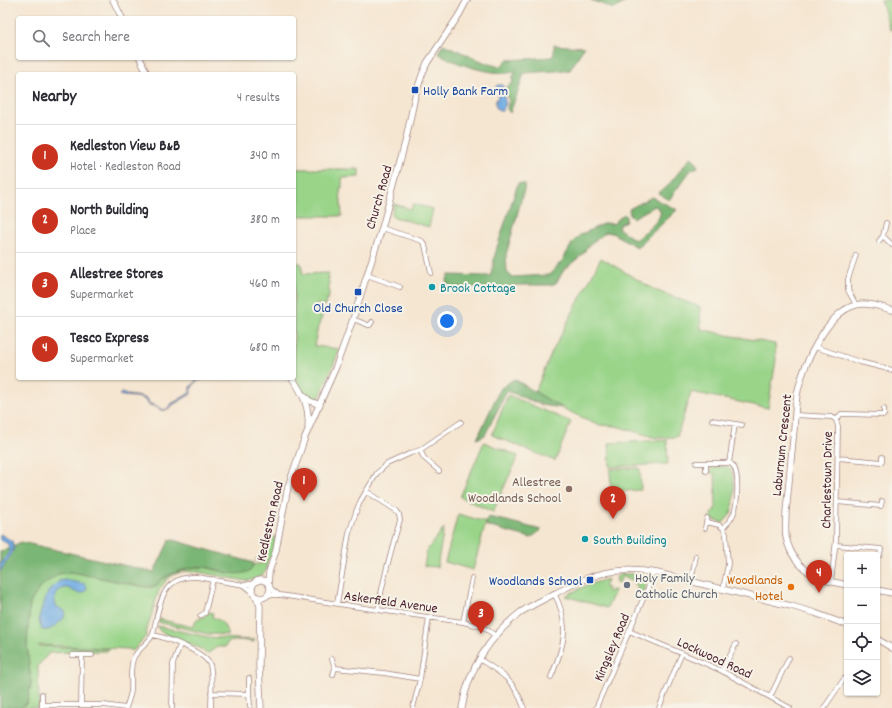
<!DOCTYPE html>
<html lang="en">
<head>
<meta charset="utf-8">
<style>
  body { margin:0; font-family:Dekko,sans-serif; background:#f7f7f7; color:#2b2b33 }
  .controls { position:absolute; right:12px; bottom:12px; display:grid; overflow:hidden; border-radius:4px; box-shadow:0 1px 3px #0004 }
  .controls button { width:36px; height:36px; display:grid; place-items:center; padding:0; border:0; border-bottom:1px solid #e1e1e2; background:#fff; color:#2b2b33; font:20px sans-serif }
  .you { position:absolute; left:447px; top:321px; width:14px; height:14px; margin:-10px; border:3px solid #fff; border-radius:50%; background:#1a73e8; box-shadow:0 0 0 6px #1a73e833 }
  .badge { display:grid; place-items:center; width:26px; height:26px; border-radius:50%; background:#c8321e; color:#fff; font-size:13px; font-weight:700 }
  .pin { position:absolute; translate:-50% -33px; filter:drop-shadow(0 1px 2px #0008) }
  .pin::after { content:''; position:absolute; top:21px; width:14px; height:12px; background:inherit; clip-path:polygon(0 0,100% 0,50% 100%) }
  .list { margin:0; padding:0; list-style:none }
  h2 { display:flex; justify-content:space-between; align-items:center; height:52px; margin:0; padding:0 16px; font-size:17px }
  h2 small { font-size:13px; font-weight:400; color:#7c7c81 }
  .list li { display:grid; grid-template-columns:26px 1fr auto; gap:12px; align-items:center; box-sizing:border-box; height:64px; padding:0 16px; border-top:1px solid #e1e1e2 }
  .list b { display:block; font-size:15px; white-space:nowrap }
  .list p { margin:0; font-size:13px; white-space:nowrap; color:#7c7c81 }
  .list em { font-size:13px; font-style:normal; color:#7c7c81 }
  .icon { flex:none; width:22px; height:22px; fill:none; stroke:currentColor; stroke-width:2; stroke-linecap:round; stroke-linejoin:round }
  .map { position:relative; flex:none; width:892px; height:708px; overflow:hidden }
  .search { position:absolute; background:#fff; box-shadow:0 1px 3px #0004; left:16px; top:16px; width:280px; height:44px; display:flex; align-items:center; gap:10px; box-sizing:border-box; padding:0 14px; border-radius:4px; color:#7c7c81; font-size:15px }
  .panel { position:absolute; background:#fff; box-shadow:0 1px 3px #0004; left:16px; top:72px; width:280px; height:308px; border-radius:4px }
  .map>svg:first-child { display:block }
</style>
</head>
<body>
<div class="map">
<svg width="892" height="708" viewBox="0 0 892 708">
  <rect width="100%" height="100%" fill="#f7f3e8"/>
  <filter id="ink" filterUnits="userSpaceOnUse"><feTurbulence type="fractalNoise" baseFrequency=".025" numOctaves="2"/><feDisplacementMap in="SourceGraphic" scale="8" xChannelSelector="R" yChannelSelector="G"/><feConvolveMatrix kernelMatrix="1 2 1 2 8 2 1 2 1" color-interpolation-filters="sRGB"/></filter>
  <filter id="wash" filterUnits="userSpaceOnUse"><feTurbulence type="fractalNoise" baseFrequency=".012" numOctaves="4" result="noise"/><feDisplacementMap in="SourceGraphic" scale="16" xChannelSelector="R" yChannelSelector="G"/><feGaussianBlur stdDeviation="0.9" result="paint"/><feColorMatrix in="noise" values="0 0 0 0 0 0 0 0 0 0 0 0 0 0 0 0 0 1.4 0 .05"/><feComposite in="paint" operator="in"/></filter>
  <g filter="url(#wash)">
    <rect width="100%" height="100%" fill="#f5e6d1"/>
    <path fill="#99d489" stroke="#727a5a" d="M881 0H892V29L890 30Z
      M294 169H359V177L342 178V188H340L342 216H294Z
      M394 204 411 209 413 204 433 209 429 227 391 216Z
      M601 258 655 290 700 307 701 329 727 335 775 344 776 360 768 408 691 392 677 437 656 438 616 426 600 425 581 417 562 408 535 392 552 352Z
      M294 263H301L303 274 329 273 328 281 329 282V295L325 306 316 304 314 311 323 314 318 327 314 346 340 349 319 399 316 401 313 400 305 394 294 378Z
      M508 395 571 422 555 461 492 435Z
      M667 440 668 464 610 467 609 443Z
      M484 442 518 456 493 512 460 497Z
      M721 466C725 467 728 467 730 469 736 475 735 502 732 510 731 515 726 519 723 523L711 519V516L716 507 715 475 712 473 710 471 711 468Z
      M640 468 641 490 611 492 610 469Z
      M458 514 486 522 473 570 445 562Z
      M444 528 437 567 424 566 427 550Z
      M274 537H277L272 557 269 558 266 567 267 569C263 576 254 580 246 581L199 572 185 571 175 574 167 579 159 590 147 629 146 636 133 651 129 649 39 645 38 646 109 649 107 651 72 652 49 653 38 666 39 708H20L27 703 31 684 27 644 30 603 40 587 58 574 72 572 145 587H156L161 580 174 573 188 568 204 567 227 573 250 571 253 565 264 563 263 561H255Z
      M620 574H642L646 584 640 598 635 596 638 586 634 584 635 581 622 576 619 583 616 582 617 576Z
      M608 579 604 587 608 588 607 591 610 592 611 590 615 591 607 608 565 596 587 585Z
      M209 612 213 613 212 617C223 621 224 624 228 635L208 634 158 622 159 619 192 627 197 620 205 616Z
      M157 626 208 637 252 640 254 639V642L240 640 228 642 225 647H217L207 654 201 649 161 632 159 630Z"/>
    <path fill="#7ab675" stroke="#626a50" d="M591 0H629L614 9Z
      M443 44 486 63 500 67 507 60 552 57 554 54V45L584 47 570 70 524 73 520 86 510 113 507 109 509 100 505 94 506 87 513 83 512 78 516 72C511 72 506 74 501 73 479 71 456 64 438 53Z
      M691 157 696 161 698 167 691 170 669 200 658 193 666 188Z
      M518 183 525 184 524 190 506 255 507 272 512 277 549 275 562 261 573 242 580 235 605 223 613 224 624 214 626 217V221L620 224 618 228 635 240C643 233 672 214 655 206L633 218 630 215 629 209 652 197 677 210 637 247 612 233 606 232 586 248 584 253 564 270 556 283 551 285H517L510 287 499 288 452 287 446 282 449 275 490 276 492 270 496 250Z
      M514 379 562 408 542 405 507 391 485 435 477 439 500 389Z
      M488 517 507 521 541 530 531 538 487 526 486 521Z
      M170 539 254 563 250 571C233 578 222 570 205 567 194 565 170 573 161 580 159 582 157 585 156 587H145L72 572 58 574 40 587 30 603 27 644 31 684 27 703 20 708H0V552L21 542 154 572Z"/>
    <path fill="#72ade3" stroke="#5e6687" d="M497 85H502L503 86V93L506 104 502 111H499C494 105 494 103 498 97L496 87Z
      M205 378 202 380H197L191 389V394L174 404 172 405 171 407C158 415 161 406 149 405 148 404 146 401 145 400 138 395 127 398 119 395L122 393C130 397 140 395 148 400L149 404C152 404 154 405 156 406 164 410 165 413 171 404L175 402 190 393V387L194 384 196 380Z
      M0 534 12 541 14 548C11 557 4 564 0 572V565L9 552 10 549 7 543 0 540Z
      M65 580 85 584 87 588 86 591C76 598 74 587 64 588 62 589 60 590 57 591 52 604 53 605 65 611L64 618 54 627 48 630H42L39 621 40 614 48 592 59 581Z"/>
  </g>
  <g filter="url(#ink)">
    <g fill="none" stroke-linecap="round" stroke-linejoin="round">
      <defs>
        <path id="minor" d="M886 223 883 236 892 245
          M382 228 422 241 425 245 431 273
          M879 241 883 236
          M367 275 400 287
          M856 305 848 290V279L856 255
          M353 319 368 325H370L372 322
          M815 347 860 362 892 370
          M795 415 832 417 836 420 838 426 836 540 831 582
          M712 420 742 425
          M836 420 841 414H844L884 415V409
          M420 450 424 458 439 471
          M838 458 882 462V457
          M696 463H729C732 464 732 464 734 467 739 475 738 506 733 515 731 520 727 524 723 528
          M706 463V471
          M729 463 735 424
          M366 491 397 511 399 514 400 520C391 550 383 580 378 610
          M837 502 881 506 882 501
          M707 522 719 525 723 528 726 534 728 564 723 589
          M705 528 707 518
          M836 545 881 549 880 555
          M691 581 696 556
          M244 585 255 583
          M270 588 279 595
          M267 595H280L378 610 463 622 483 627 496 636
          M337 604 349 533 357 509 361 500 377 473 387 464 411 453 420 450 461 422
          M200 616 205 613 213 579
          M463 622 472 578
          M629 631 695 659 722 671 790 708
          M153 635C167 638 205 652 210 665 213 673 211 698 211 708
          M72 655H92
          M332 659 335 668 384 673 420 679
          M479 659C502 673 515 681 524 708
          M722 671 736 644
          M333 675 335 668
          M551 677C564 646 571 625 554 593
          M249 678V694L250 706
          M211 693 249 694
          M42 694V708
          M770 697 789 658
          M42 705H104L125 708
          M81 705 82 655
          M126 708C128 702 130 697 131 691 132 680 129 667 134 657 138 649 151 641 153 634 154 631 154 628 155 625 160 599 165 575 197 577L244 585 253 592
          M172 708 173 664 180 645
          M413 708 420 679 429 617
          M596 708 650 583 652 572
          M659 708 682 653
          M824 708 844 679"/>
        <path id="tertiary" d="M113 0 122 18
          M140 58 147 74
          M292 378C303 393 310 408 308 427
          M303 395 310 401 320 405
          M252 589a9 9 0 1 1 18 0a9 9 0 1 1-18 0Z
          M268 584 269 572 276 550 283 512 288 487 305 437 335 369 353 319 382 228 406 139 415 96 422 75 427 63 459 15 467 0
          M847 585C839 583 830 582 823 579 804 573 790 557 786 537 785 529 786 520 786 512 789 485 791 457 794 430 795 417 795 403 798 390 804 364 827 312 856 305 868 302 881 307 892 310
          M877 590 892 593
          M256 596 260 606 259 666 261 708
          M877 639 892 648
          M462 708C468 669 490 636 521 612 532 605 544 599 556 593 591 574 617 565 657 573L791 606 815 613 847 625"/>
      </defs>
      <use href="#minor" stroke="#a0827e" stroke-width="5.5"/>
      <use href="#tertiary" stroke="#a0827e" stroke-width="7"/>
      <use href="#minor" stroke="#fff" stroke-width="4"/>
      <use href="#tertiary" stroke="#fff" stroke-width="5.5"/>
    </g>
  </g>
  <g fill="#1a4fb4" stroke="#f7f3e8" stroke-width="1.5">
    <rect x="411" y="86" width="8" height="8" rx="2"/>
    <rect x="354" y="288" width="8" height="8" rx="2"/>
    <rect x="586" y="576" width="8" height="8" rx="2"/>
  </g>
  <g fill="#0f9aa8" stroke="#f7f3e8" stroke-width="1.5">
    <circle cx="432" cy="287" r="4"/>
    <circle cx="585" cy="539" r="4"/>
  </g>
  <circle fill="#8d6e63" stroke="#f7f3e8" stroke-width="1.5" cx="569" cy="489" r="4"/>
  <circle fill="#6b7280" stroke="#f7f3e8" stroke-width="1.5" cx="627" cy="585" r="4"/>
  <circle fill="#e8710a" stroke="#f7f3e8" stroke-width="1.5" cx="791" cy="587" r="4"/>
  <g text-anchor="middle" stroke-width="4" stroke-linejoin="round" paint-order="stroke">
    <g font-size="14" fill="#164399" stroke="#f7f3e8" text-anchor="start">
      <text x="423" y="95">Holly Bank Farm</text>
      <text x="358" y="312" text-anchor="middle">Old Church Close</text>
      <text x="582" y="585" text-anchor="end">Woodlands School</text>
    </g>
    <g font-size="14" fill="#4a1f2b" stroke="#f7f3e8">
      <text transform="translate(378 197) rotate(-74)" y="5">Church Road</text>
      <text transform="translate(781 445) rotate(-84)" y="5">Laburnum Crescent</text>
      <text transform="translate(826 480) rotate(-89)" y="5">Charlestown Drive</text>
      <text transform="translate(269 521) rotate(-77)" y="5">Kedleston Road</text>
      <text transform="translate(391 601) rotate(8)" y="5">Askerfield Avenue</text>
      <text transform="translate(611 647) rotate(-67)" y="5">Kingsley Road</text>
      <text transform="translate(715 657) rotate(25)" y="5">Lockwood Road</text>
    </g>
    <g font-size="14" fill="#0d838f" stroke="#f7f3e8" text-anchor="start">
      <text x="440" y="292">Brook Cottage</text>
      <text x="593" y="544">South Building</text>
    </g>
    <g font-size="14" fill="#785e54" stroke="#f7f3e8" text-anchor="end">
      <text x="561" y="486">Allestree<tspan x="561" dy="16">Woodlands School</tspan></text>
    </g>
    <g font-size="14" fill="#5b616d" stroke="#f7f3e8" text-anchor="start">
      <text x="635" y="582">Holy Family<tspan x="635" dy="16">Catholic Church</tspan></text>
    </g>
    <g font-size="14" fill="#c56008" stroke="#f7f3e8" text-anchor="end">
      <text x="783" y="584">Woodlands<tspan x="783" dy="16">Hotel</tspan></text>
    </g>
  </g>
</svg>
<div class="controls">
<button>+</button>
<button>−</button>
<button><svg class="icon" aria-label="locate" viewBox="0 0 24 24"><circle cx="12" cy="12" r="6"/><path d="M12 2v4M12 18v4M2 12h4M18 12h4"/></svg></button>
<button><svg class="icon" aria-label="layers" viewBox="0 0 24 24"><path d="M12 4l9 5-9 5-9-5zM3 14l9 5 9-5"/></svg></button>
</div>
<div class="you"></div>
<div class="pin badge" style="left:304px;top:501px">1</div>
<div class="pin badge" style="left:613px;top:519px">2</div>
<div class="pin badge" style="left:481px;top:634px">3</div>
<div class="pin badge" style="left:819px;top:593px">4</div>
<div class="search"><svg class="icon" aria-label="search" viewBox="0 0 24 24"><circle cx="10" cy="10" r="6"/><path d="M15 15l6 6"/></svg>Search here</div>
<section class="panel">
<h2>Nearby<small>4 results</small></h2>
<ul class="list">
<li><span class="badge">1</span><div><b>Kedleston View B&amp;B</b><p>Hotel · Kedleston Road</p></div><em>340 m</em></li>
<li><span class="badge">2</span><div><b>North Building</b><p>Place</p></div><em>380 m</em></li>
<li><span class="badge">3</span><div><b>Allestree Stores</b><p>Supermarket</p></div><em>460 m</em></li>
<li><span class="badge">4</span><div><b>Tesco Express</b><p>Supermarket</p></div><em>680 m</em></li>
</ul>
</section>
</div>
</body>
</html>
